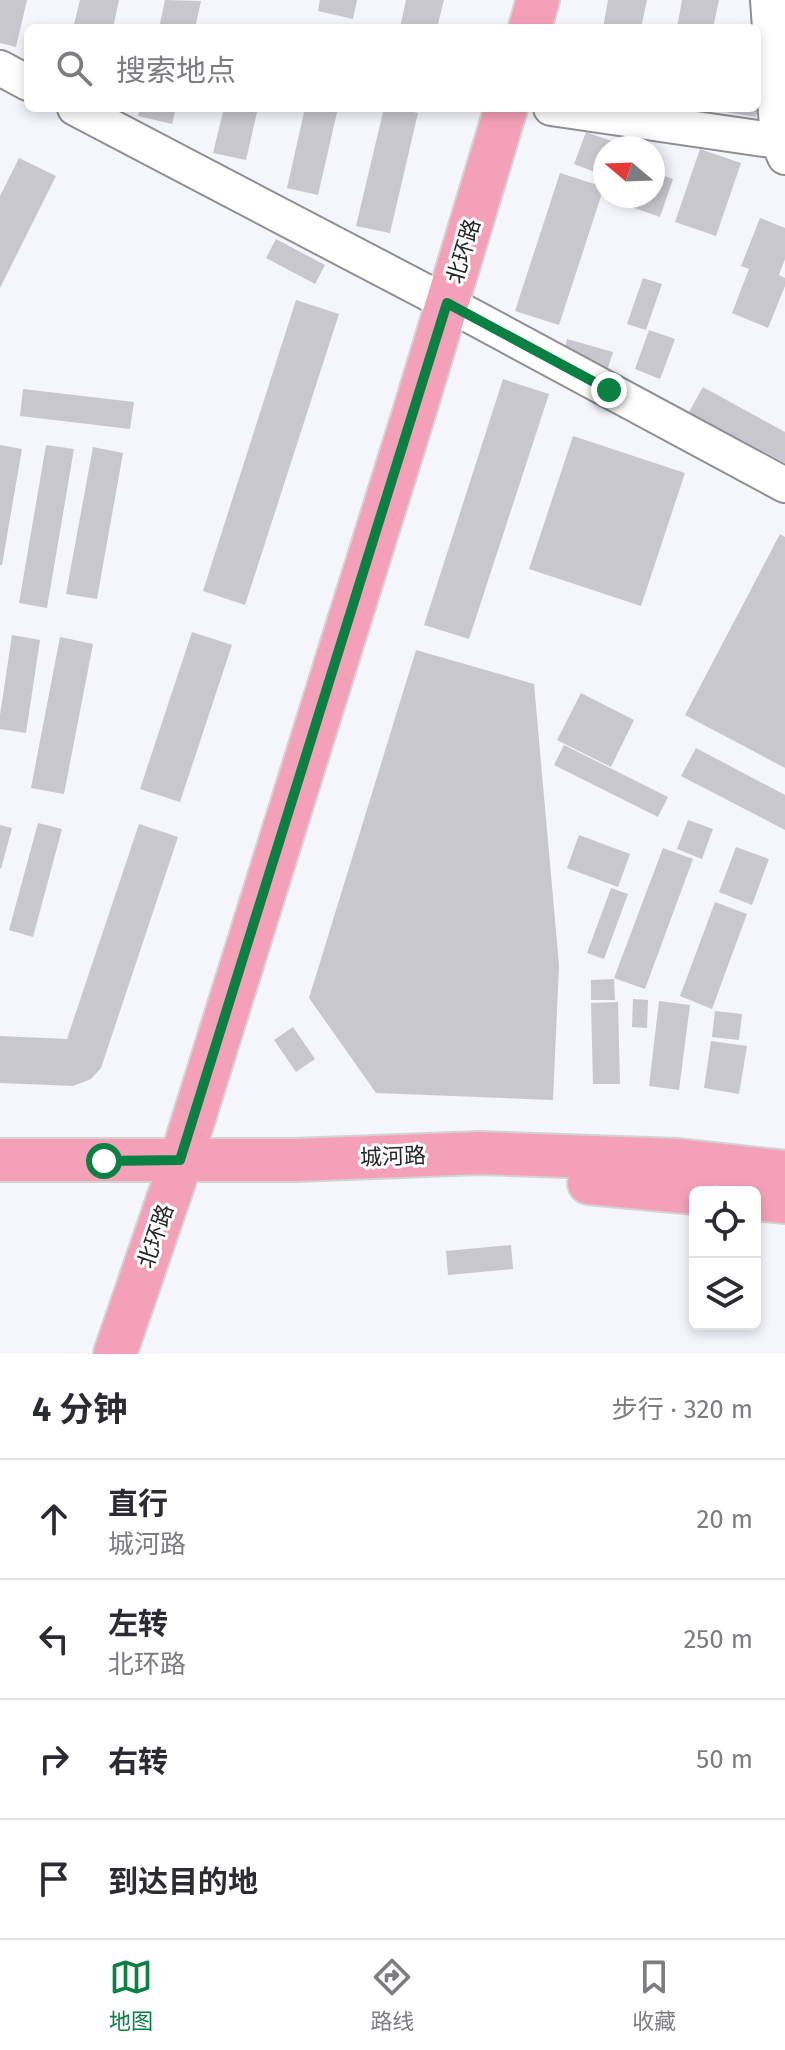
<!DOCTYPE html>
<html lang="zh">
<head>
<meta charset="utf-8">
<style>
  body { margin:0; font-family:"Fira Sans","Noto Sans SC",sans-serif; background:#f7f7f7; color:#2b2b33 }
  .controls { position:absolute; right:24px; bottom:24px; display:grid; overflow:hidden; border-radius:12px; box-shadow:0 4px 12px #0003 }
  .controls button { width:72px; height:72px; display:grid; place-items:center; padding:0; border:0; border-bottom:2px solid #e1e1e2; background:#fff; color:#2b2b33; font:40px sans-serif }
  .compass { position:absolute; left:593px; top:136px; width:72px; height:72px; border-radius:50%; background:#fff; box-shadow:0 4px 12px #0003; rotate:289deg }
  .stop { position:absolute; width:24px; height:24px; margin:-18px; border:6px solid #0b8043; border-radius:50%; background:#fff }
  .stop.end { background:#0b8043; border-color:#fff; box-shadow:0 2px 8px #0008 }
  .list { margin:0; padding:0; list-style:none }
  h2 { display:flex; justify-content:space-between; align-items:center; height:104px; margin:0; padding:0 32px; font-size:34px }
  h2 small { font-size:26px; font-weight:400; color:#7c7c81 }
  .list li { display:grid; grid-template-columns:52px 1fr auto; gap:24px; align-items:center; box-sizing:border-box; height:120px; padding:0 32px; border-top:2px solid #e1e1e2 }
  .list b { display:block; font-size:30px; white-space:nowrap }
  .list p { margin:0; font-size:26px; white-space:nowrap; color:#7c7c81 }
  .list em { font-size:26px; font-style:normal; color:#7c7c81 }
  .icon { flex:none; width:44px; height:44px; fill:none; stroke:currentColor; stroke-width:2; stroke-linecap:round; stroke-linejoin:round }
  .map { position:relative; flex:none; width:785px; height:1354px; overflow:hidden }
  .search { position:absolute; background:#fff; box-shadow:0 4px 12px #0003; left:24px; right:24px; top:24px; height:88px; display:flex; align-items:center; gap:20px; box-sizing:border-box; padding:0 28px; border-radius:12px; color:#7c7c81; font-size:30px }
  .sheet { height:584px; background:#fff }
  nav { display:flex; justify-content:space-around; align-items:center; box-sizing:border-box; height:112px; border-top:2px solid #e1e1e2; background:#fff; font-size:22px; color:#7c7c81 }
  nav a { display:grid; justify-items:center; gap:4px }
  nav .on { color:#0b8043 }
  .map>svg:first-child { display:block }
</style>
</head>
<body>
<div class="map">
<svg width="785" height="1354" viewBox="0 0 785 1354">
  <rect width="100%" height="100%" fill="#f5f6fc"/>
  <path fill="#c7c7cd" d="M0 0H27L16 47 0 43Z
    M80 0H119L113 28H73Z
    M165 0 201 1 195 28H159Z
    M320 0H357L353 19 318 11Z
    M406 0H444L437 28H400Z
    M608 0H647L641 28H603Z
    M682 0H719L713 28H677Z
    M140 108H176L172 124 138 116Z
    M224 108H258L246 160 213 153Z
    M305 108H338L318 195 287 188Z
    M384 108H396L418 113 390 233 356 226Z
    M713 108H758L756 117 713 110Z
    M586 132 623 145 622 148H605V176L574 164Z
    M700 149 741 163 716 236 675 222Z
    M19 158 56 176 0 288V196Z
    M653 172 673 179 660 217 608 199 609 196H653Z
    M560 173 604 187 559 325 515 311Z
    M760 218 785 228V259L779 275 785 278V286L768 328 732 313 749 269 741 266Z
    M276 239 325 265 315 284 266 258Z
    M643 278 662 284 646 330 627 324Z
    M296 300 339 314 245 605 203 591Z
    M649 330 675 339 660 379 635 369Z
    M567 339 613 352 608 368 563 355Z
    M503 379 549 394 469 639 424 625Z
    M703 387 785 432V463L689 412Z
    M23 389 134 402 130 429 20 416Z
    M573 436 685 473 641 606 529 569Z
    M0 445 22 449 2 565H0Z
    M46 445 74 449 47 608 19 603Z
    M93 447 123 453 97 599 66 594Z
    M780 534 785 537V768L685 715Z
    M192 632 232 645 180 802 140 789Z
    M12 635 40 640 26 733 0 729V715Z
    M60 637 93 644 64 794 31 788Z
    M416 650 534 684 559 965 553 1100 376 1093 309 998Z
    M581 693 634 720 611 767 557 740Z
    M564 745 668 797 658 817 554 765Z
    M696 748 785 795V830L681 776Z
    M688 820 713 829 702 859 677 849Z
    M38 823 62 829 33 937 9 930Z
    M139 824 178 837 101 1068 91 1079 73 1086 0 1083V1036L67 1039Z
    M0 825 12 828 1 869 0 868Z
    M579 835 630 854 618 887 567 868Z
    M736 847 769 859 752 905 719 892Z
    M663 848 693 859 645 989 614 978Z
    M611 888 628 894 604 959 587 953Z
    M715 902 747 914 712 1009 680 996Z
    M614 979 615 1000H591V980Z
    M633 999 648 1000 647 1028 632 1027Z
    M659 1001 690 1005 679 1090 649 1086Z
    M618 1002 620 1084H593L591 1003Z
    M715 1011 742 1014 739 1040 712 1037Z
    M293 1027 315 1059 296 1072 274 1040Z
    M711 1041 747 1046 739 1094 704 1088Z
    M511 1245 513 1269 448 1275 446 1251Z"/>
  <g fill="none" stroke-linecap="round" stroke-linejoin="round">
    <defs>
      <path id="minor" d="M768 0 778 141 785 157
        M0 68 28 83
        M75 108 447 303 785 485
        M551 108 778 141"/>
      <path id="major" d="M530 28 538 0
        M0 1160H295L480 1153 678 1160 785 1172
        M589 1183 695 1193
        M755 1199 785 1202
        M115 1354 174 1182 415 410 506 108"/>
    </defs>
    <use href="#minor" stroke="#8e8f94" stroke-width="38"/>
    <use href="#major" stroke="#d3d3d4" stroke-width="46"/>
    <use href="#minor" stroke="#fff" stroke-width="34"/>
    <use href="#major" stroke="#f5a0b9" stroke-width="42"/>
  </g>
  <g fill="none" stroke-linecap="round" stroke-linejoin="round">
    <path stroke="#0b8043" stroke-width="10" d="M104 1161 180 1160 447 303 609 390"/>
  </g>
  <g text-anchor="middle" stroke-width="6" stroke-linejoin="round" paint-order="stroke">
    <g font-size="22" fill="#242527" stroke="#fff">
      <text transform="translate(463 251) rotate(-73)" y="8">北环路</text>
      <text transform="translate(393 1156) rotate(-2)" y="8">城河路</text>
      <text transform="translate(155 1236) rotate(-71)" y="8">北环路</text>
    </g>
  </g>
</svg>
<div class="controls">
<button><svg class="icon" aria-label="locate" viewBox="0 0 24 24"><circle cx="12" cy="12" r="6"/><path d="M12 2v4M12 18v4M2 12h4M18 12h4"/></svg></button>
<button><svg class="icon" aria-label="layers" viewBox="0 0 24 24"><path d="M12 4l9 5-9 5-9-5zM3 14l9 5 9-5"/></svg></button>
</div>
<svg class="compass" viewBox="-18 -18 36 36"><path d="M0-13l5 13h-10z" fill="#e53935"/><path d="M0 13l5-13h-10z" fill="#7c7c81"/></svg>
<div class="stop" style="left:104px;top:1161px"></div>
<div class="stop end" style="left:609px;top:390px"></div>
<div class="search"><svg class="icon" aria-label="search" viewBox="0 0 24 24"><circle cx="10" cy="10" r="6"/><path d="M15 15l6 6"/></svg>搜索地点</div>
</div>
<section class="sheet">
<h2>4 分钟<small>步行 · 320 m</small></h2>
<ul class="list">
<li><svg class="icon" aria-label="ahead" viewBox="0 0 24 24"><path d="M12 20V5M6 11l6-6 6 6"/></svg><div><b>直行</b><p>城河路</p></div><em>20 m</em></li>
<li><svg class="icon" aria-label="left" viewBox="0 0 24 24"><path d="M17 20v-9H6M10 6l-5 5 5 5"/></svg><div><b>左转</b><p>北环路</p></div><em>250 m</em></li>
<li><svg class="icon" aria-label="right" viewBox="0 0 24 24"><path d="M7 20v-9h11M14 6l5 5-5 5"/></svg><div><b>右转</b></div><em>50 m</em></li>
<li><svg class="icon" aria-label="arrive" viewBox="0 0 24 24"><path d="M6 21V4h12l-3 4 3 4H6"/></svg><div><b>到达目的地</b></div></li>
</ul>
</section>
<nav>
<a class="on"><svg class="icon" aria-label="map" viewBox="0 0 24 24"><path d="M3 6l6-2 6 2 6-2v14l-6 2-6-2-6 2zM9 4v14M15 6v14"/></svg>地图</a>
<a><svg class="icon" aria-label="directions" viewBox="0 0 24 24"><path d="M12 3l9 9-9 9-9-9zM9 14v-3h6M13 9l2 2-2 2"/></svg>路线</a>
<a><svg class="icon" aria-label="saved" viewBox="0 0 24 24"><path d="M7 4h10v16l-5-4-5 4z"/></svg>收藏</a>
</nav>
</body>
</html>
